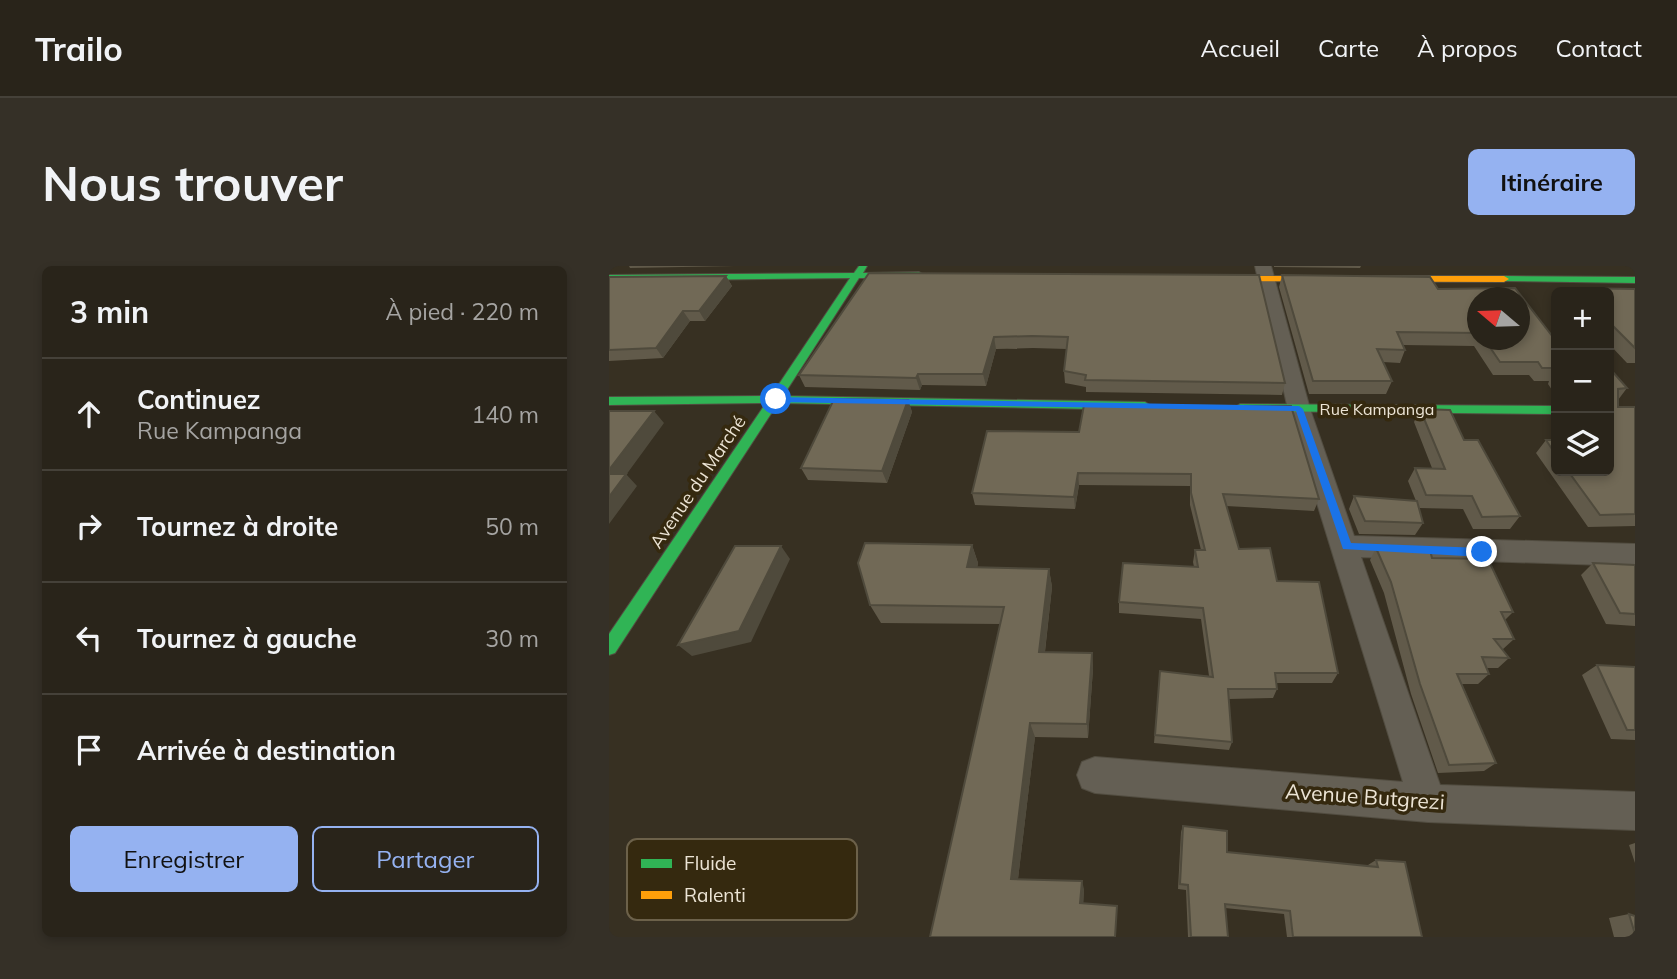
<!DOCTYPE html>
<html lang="fr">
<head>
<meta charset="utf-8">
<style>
  body { margin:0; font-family:Mulish,sans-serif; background:#353027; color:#f1f3f6 }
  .controls { position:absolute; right:21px; top:21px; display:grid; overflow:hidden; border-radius:10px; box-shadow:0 4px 10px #0003 }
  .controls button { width:63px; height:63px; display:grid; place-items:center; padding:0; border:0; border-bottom:2px solid #454139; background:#29241a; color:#f1f3f6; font:35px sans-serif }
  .compass { position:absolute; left:858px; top:21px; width:63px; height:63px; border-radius:50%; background:#29241a; box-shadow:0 4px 10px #0003; rotate:289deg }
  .stop { position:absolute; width:21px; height:21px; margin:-16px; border:5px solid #1a73e8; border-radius:50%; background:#fff }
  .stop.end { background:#1a73e8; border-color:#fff; box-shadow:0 2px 7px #0008 }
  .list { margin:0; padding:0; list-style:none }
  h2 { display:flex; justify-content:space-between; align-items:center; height:91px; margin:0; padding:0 28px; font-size:30px }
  h2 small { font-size:23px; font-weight:400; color:#a5a4a2 }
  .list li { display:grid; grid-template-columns:46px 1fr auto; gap:21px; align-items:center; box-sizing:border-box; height:112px; padding:0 28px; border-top:2px solid #454139 }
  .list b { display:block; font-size:26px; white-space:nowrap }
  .list p { margin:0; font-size:23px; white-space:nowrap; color:#a5a4a2 }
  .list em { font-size:23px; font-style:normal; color:#a5a4a2 }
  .actions { display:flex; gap:14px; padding:21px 28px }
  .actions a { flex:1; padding:16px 0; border:2px solid #95b2f1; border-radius:10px; text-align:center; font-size:24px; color:#95b2f1 }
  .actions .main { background:#95b2f1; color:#111 }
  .icon { flex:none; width:38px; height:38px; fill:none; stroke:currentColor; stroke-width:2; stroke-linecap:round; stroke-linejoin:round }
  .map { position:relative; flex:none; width:1026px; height:671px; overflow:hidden; border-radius:10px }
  header { display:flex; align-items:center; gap:42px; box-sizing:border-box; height:98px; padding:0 35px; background:#29241a; border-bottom:2px solid #454139 }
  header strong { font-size:33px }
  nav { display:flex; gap:38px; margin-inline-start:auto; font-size:24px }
  .intro { display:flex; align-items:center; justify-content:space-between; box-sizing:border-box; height:168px; padding:0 42px }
  h1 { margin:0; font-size:49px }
  .button { padding:18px 32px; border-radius:10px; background:#95b2f1; color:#111; font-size:24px; font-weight:700 }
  main { display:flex; gap:42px; padding:0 42px }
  aside { flex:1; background:#29241a; border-radius:10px; box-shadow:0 4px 10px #0003 }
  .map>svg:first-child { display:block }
</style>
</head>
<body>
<header>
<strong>Trailo</strong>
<nav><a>Accueil</a><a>Carte</a><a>À propos</a><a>Contact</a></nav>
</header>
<div class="intro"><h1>Nous trouver</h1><a class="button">Itinéraire</a></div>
<main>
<aside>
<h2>3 min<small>À pied · 220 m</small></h2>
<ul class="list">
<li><svg class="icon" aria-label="ahead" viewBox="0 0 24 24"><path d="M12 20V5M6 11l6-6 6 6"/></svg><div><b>Continuez</b><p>Rue Kampanga</p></div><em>140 m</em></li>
<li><svg class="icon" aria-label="right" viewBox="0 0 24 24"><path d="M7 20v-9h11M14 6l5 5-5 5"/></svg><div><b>Tournez à droite</b></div><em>50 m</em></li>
<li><svg class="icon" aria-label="left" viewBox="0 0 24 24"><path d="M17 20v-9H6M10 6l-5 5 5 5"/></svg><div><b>Tournez à gauche</b></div><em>30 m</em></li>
<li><svg class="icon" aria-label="arrive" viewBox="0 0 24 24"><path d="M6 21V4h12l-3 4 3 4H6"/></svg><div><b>Arrivée à destination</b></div></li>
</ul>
<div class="actions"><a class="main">Enregistrer</a><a>Partager</a></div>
</aside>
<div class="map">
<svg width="1026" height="671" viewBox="0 0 1026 671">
  <rect width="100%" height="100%" fill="#373022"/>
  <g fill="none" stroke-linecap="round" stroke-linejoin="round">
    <defs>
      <path id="street" d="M646 0H662L701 143 745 270 1026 278V300L752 291 831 519 1026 526V564L819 556 486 527 473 522 468 509 473 496 486 491 794 516 679 143Z"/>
      <path id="fast" d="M250 0H258L254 7 310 6 315 9 310 12H250L174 130 536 136 542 140 536 144 169 137 6 387 0 389V368L157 137 0 139V131L162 130 241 12 0 15V9L245 7Z
        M895 10 1026 11V17L892 15V11Z
        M631 138 947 140V148L627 145 625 142Z"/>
      <path id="slow" d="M595 10H895L900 13 895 16 598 15 593 12Z"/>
    </defs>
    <use href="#street" stroke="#524d41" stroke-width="2"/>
    <use href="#fast" stroke="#524d41" stroke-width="2"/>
    <use href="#slow" stroke="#524d41" stroke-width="2"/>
    <use href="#street" fill="#645f54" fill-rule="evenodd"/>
    <use href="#fast" fill="#30b455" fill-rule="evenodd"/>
    <use href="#slow" fill="#ff9f0a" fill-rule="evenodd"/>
  </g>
  <path fill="#615a4a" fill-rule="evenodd" d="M20 0H126L21 2Z
    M665 0H752L751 2 665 1Z
    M260 7 676 117 673 129 477 126V121L456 117 455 105 458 83 424 82 387 83 377 120 313 119 311 124 196 121 190 109Z
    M673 9 821 11 829 23 906 22 947 75V130L939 118 940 115H925L920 109H884L865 80 794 79 796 84 791 97 774 96 783 115 777 128H700L670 21ZM869 32H911V74H869Z
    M117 10 123 20 96 55H81L54 92 0 95V11Z
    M966 22 1026 23V97H1018L1000 78V26H963Z
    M1000 105 1018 122 1009 134V141H1026V260L979 261 927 187 937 174H947V205H1000Z
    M299 134 303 146 278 217 199 214 192 202Z
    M811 143 855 174 911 250 901 263H864L854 243 810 242 814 257 806 269 750 268 740 243 745 230 807 235 799 215 806 202H823L805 156Z
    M378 165 710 233 705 245 617 240 630 283 668 315 729 407 723 417H667L668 423 664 432 620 433 623 476 620 484 545 477 551 405 600 410 592 353 510 347V336L585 301 584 296 586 284H592L581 239V220L470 219 466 243 366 239 363 227Z
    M363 279 369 297 368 302 440 303 443 321 436 386 483 387 484 403 479 472 426 471 409 613 475 623 474 638 508 646 321 671 391 358 272 357 261 339Z
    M767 282 823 292 904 346 896 354 905 373 893 384 900 392 889 402H877L880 408 869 418H853L887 497 875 505 829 507 802 428 775 327 761 294Z
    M984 297 1026 299V360L997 358 972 309Z
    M988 399 1026 401V474L1002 473 973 409Z
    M574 560 618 586 759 600V599L767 594 813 671H678L675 648 616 642 619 671H579L577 624 569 623 572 566Z
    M1026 577V597L1020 579Z
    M1020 648 1026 650V671H1005L1000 652Z"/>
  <path fill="#4f4a3c" d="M117 10 123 20 96 55 90 45Z
    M74 45 81 55 54 92 47 82Z
    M385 71 387 83 377 120 374 108Z
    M309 108 313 119 311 124 307 112Z
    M299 134 303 146 278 217 273 205Z
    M45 145 55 157 9 220 0 211V204Z
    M469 207 470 219 466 243 465 231Z
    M17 208 28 220 0 258V231Z
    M363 279 369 297 364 319 358 301Z
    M172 280 181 293 142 376 83 390 69 379Z
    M440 303 443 321 434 402 430 386Z
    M483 387 484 403 479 472 478 458Z
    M421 457 426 471 408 621 402 613Z
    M473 615 475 623 474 644 471 637Z"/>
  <path fill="#716956" stroke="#4f4a3c" stroke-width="2" d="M260 7 650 9 676 117 476 114 477 109 455 105 459 71 423 70 385 71 374 108H309L307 112 190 109Z
    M673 9 821 11 829 23 906 22 947 75V102H933L929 96H891L876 74H911V32H869V67L788 66 796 84 768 83 783 115H704Z
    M117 10 90 45H74L47 82 0 84V11Z
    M966 22 1026 23V82L1000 56V26H970Z
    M1000 105H1003L1018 122 1009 123V141H1026V248L991 249 959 205H1000Z
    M225 133 299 134 273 205 192 202Z
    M475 139 682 140 710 233 614 228 630 283 661 282 668 315 710 316 729 407H666L668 423H619L623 476 546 469 551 405 604 411 594 342 510 336 514 297 589 301 586 284H596L582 227V208L469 207 465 231 363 227 378 165 470 166Z
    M811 143 841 144 855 174H869L911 250 873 251 863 230 817 229 806 202 836 203Z
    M0 145H45L0 204Z
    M937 174H947V189Z
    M0 208H17L0 231Z
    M745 230 808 235 814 257 756 255Z
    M256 277 363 279 358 301 440 303 430 386 483 387 478 458 421 457 402 613 473 615 471 637 508 640 506 671H321L395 341 261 339 249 297Z
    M126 280H172L130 365 69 379Z
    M767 282 821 284 823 292 879 293 904 346H892L905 373H885L900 392 873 391 880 408H848L887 497 840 499 811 418 782 316Z
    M984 297 1026 299V348L1011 347Z
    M988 399 1026 401V464H1018Z
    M574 560 618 565V586L769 601 767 594 796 596 813 671H684L681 645 616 638 619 671H582L579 619 571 618Z
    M1020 648 1026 650V668Z"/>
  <path fill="#1a73e8" d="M164 131 690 140 694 143 742 277 873 282 878 286 873 291 734 283 687 145 167 136Z"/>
  <g text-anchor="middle" stroke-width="7" stroke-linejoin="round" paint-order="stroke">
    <g font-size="16" fill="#ece4d5" stroke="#35290f">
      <text x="768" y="149">Rue Kampanga</text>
    </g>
    <g font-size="18" fill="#ece4d5" stroke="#35290f">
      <text transform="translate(89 216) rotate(-56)" y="6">Avenue du Marché</text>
    </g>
    <g font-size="21" fill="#ece4d5" stroke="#35290f">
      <text transform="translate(756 531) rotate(4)" y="7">Avenue Butgrezi</text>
    </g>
  </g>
  <rect x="18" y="573" width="230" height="81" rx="10" fill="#35290f" stroke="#6c614a" stroke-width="2"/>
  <rect x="32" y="593" width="31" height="9" fill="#30b455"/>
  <rect x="32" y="625" width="31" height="8" fill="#ff9f0a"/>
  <g font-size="19" fill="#ece4d5">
    <text x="75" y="604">Fluide</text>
    <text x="75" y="636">Ralenti</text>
  </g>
</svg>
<div class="controls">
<button>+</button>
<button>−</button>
<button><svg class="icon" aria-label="layers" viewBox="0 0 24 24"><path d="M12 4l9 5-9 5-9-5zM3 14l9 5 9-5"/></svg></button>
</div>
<svg class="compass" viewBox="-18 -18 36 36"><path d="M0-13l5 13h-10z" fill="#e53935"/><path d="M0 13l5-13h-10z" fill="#a5a4a2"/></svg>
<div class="stop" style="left:167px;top:133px"></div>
<div class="stop end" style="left:873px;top:286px"></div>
</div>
</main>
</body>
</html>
